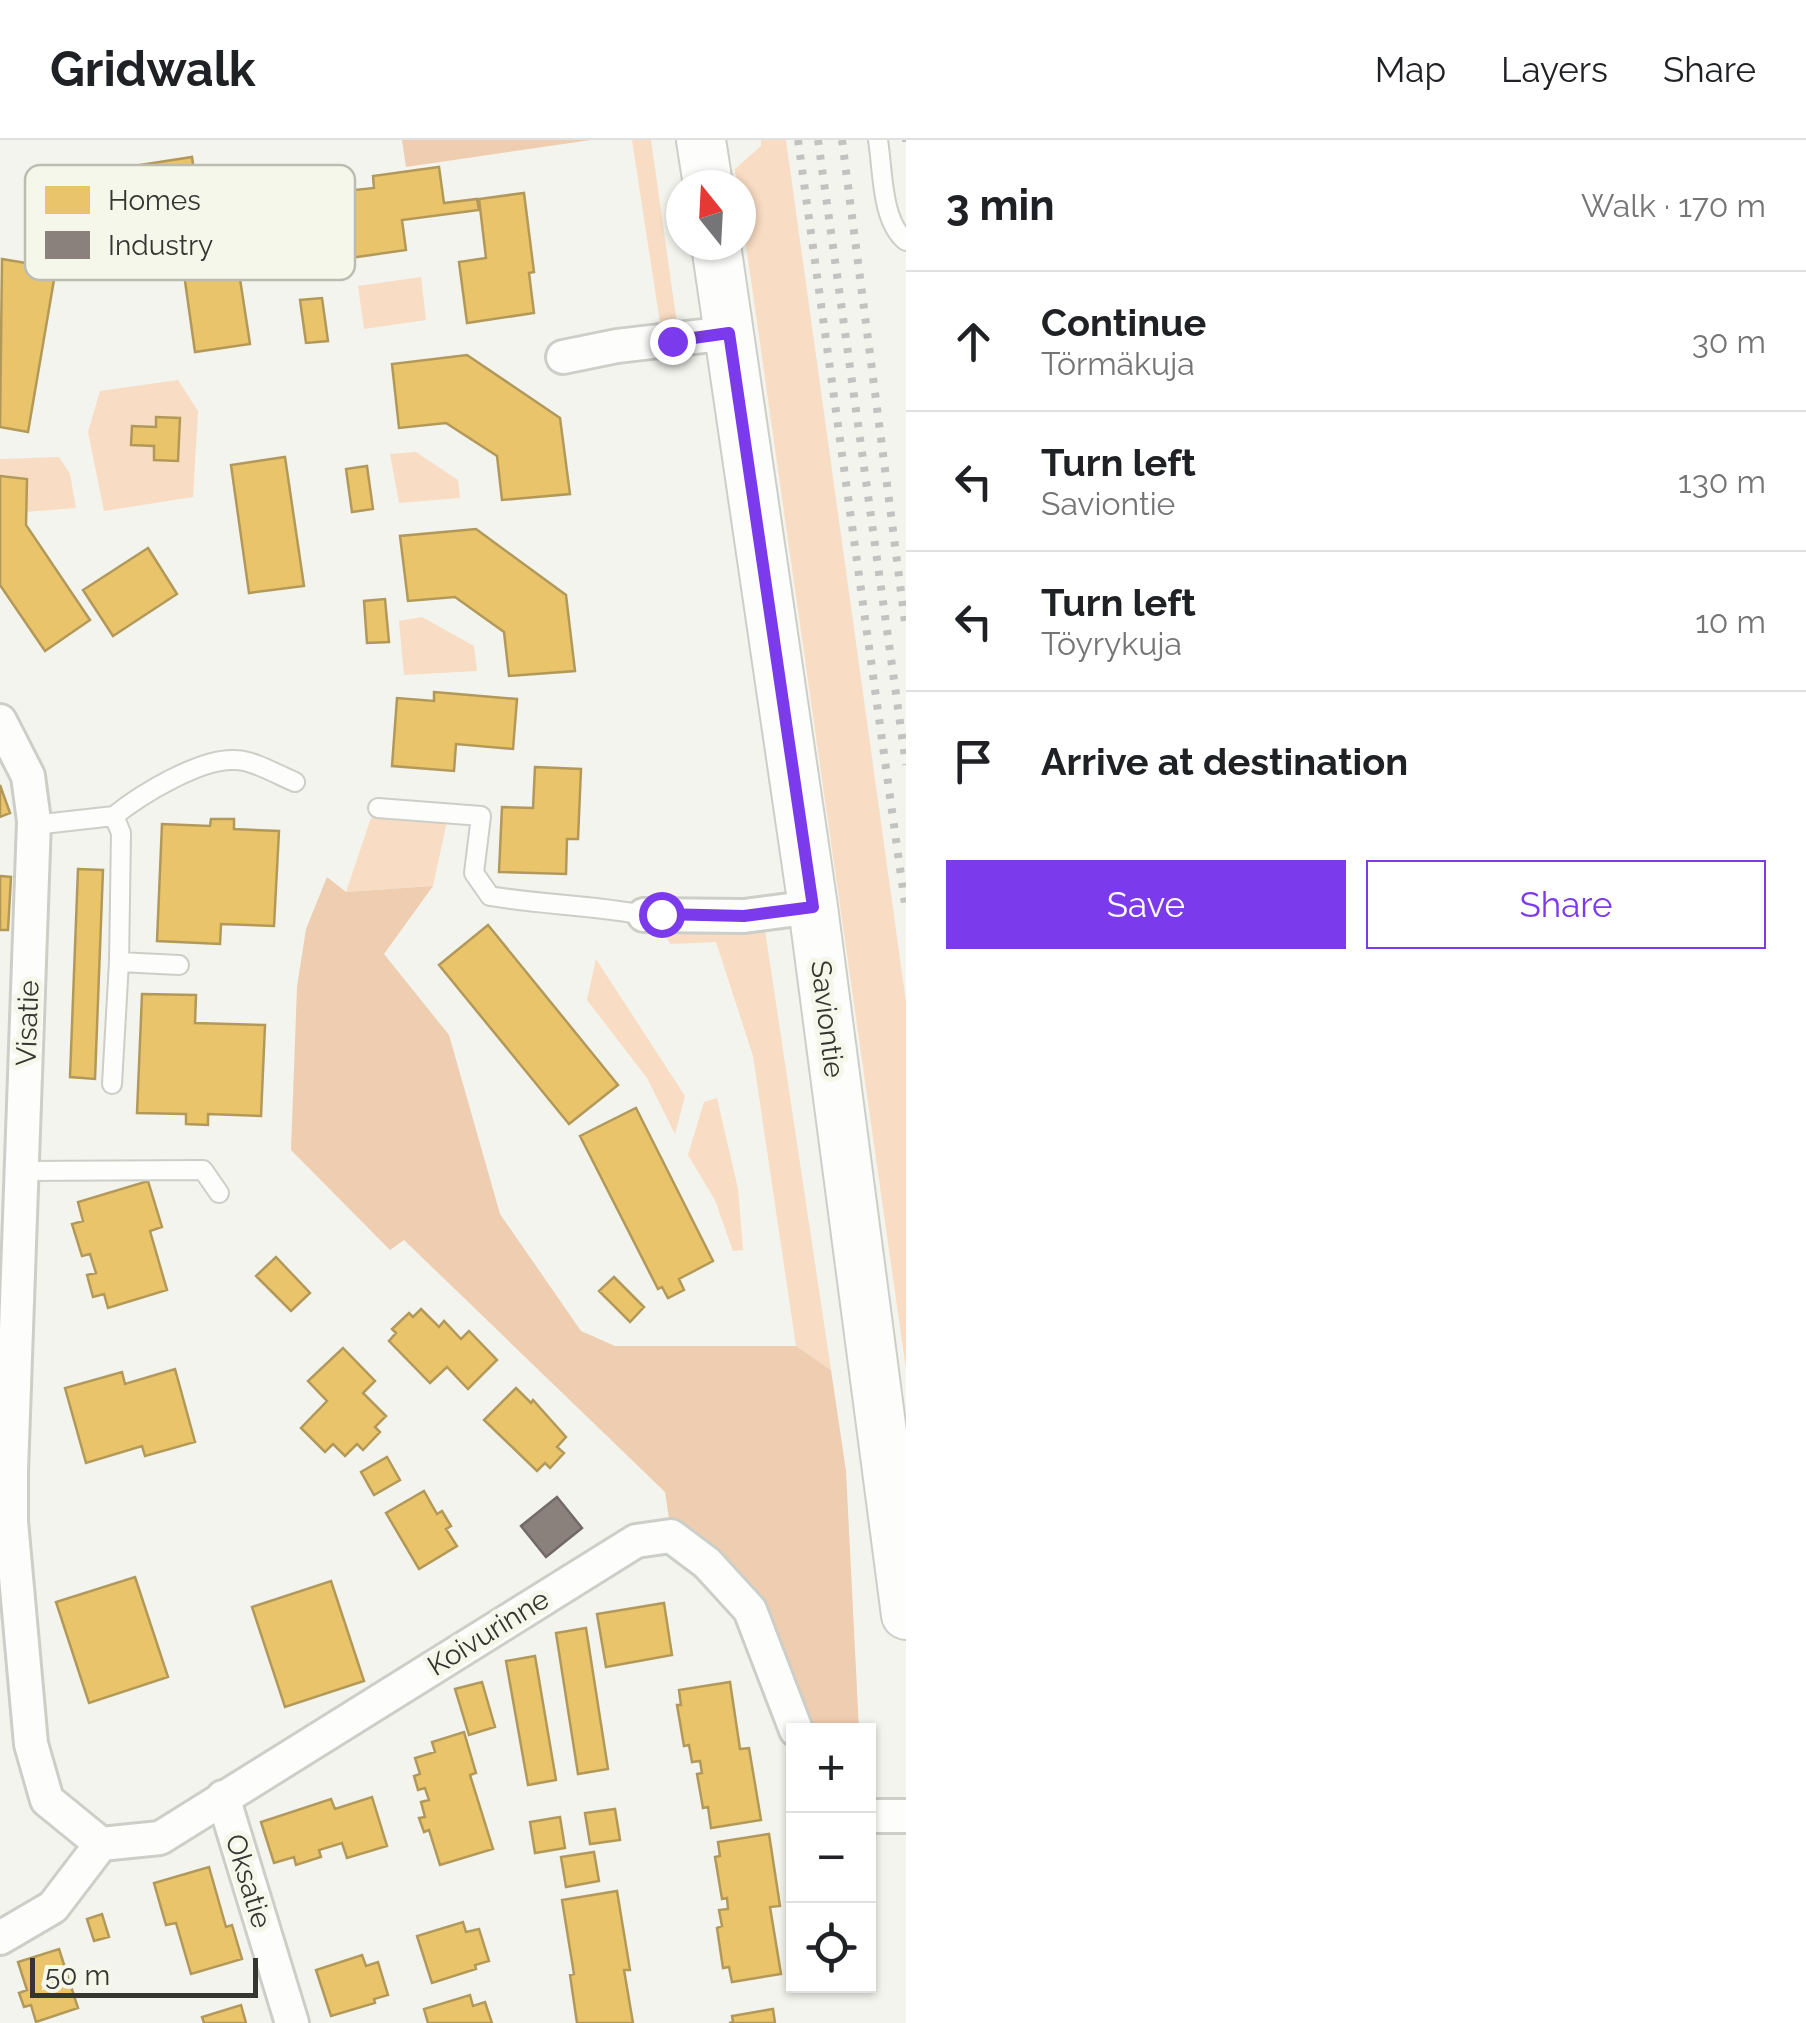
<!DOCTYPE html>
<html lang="en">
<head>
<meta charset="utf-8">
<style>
  body { margin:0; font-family:Raleway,sans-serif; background:#f6f6f6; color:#202124 }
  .controls { position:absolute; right:30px; bottom:30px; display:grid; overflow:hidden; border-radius:0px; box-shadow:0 2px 8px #0004 }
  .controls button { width:90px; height:90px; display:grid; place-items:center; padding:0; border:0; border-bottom:2px solid #e0e0e0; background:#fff; color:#202124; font:50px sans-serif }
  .compass { position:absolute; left:666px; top:30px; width:90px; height:90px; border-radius:50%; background:#fff; box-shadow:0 2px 8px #0004; rotate:342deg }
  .scale { position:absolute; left:30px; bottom:25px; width:228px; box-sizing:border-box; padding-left:10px; border:5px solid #363631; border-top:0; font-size:28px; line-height:35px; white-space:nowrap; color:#363631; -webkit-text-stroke:8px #f5f7ea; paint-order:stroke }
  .stop { position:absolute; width:30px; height:30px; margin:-22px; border:8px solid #7c3aed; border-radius:50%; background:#fff }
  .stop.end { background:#7c3aed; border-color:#fff; box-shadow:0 2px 10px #0008 }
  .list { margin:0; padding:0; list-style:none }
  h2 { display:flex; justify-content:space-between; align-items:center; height:130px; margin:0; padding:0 40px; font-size:42px }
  h2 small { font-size:32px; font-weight:400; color:#757577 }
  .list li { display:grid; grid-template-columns:65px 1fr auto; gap:30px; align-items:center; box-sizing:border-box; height:140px; padding:0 40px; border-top:2px solid #e0e0e0 }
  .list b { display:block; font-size:38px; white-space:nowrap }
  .list p { margin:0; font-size:32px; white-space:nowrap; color:#757577 }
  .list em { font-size:32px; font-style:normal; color:#757577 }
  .actions { display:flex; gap:20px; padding:30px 40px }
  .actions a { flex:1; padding:22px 0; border:2px solid #7c3aed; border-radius:0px; text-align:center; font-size:35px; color:#7c3aed }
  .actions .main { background:#7c3aed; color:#fff }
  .icon { flex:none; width:55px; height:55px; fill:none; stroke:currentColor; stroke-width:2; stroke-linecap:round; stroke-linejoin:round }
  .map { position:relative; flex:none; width:906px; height:1883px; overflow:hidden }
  header { display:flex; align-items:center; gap:60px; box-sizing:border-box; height:140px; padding:0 50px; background:#fff; border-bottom:2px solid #e0e0e0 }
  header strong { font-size:48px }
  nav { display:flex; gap:55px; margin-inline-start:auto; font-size:35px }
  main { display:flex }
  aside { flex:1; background:#fff }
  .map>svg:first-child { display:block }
</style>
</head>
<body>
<header>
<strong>Gridwalk</strong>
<nav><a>Map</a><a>Layers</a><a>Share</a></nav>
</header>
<main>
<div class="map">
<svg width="906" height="1883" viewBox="0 0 906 1883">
  <rect width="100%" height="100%" fill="#f3f4ed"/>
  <path fill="#f8dcc3" d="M632 0H651L677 184 661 189Z
    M761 0H786L906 862V1229L741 70V45H737L735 29 761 6Z
    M421 137 426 180 364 189 358 146Z
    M178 240 198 271 193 357 104 371 88 292 100 251Z
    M416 312 458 340 460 358 399 363 390 314Z
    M59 317 70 334 76 368 26 372 27 339 0 336V319Z
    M422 477 474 506 477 531 404 535 399 481Z
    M371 678 447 681 433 746 346 752Z
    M662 788 765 790 831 1230 796 1206 753 916 716 802 670 804Z
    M596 819 685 956 675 994 647 938 587 860Z
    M717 958 738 1049 743 1110 733 1111 715 1060 688 1015 704 962Z"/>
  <path fill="#eecdb0" d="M402 0H591L406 27Z
    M327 737 346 752 433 746 384 814 449 895 500 1074 581 1191 615 1206H796L831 1230 846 1331 859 1590H806L757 1464 670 1385 665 1352 404 1100 390 1110 291 1010 297 847 306 789Z"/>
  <path fill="#e9c46a" stroke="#b39959" stroke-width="2.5" d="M192 17 200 72 64 92 56 38Z
    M439 27 444 63 477 59 479 70 402 80 406 110 343 119 335 52 374 48 373 36Z
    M524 53 534 132 529 133 534 173 467 183 459 122 486 118 479 59Z
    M2 119 56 128 28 292 0 287Z
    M238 126 250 204 195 212 184 134Z
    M322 158 328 201 306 203 300 160Z
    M467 215 560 278 570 354 502 360 497 316 446 283 399 288 392 224Z
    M156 277 180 278 178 321 154 320V306L131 305 132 286 156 287Z
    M285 317 304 446 249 453 231 325Z
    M367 326 373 369 352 372 346 329Z
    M0 336 27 339 26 385 90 480 45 511 0 445Z
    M476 389 566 455 575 531 509 536 504 492 455 457 408 461 400 396Z
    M148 408 177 454 113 496 83 450Z
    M385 459 389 502 367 503 364 461Z
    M434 552 517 559 513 609 456 604 454 631 392 626 397 558 434 561Z
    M535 627 581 629 578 699H567L566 734 499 732 502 667 533 668Z
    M0 645 10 673 0 677Z
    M211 679H234V689L279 691 274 786 221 784 220 804 157 801 162 684 210 686Z
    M78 729 103 730 95 939 70 937Z
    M0 736 11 737 8 790H0Z
    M488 785 618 945 569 984 439 825Z
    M142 854 196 855 195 883 265 885 261 976 208 974V985L186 984V974L137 973Z
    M636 968 713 1121 679 1139 684 1150 668 1158 662 1147 658 1149 580 996Z
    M148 1041 162 1087 150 1091 167 1150 108 1168 104 1154 93 1157 87 1135 96 1133 90 1114 82 1116 72 1084 83 1081 78 1062Z
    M276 1117 310 1153 291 1171 256 1136Z
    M614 1137 644 1167 630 1182 599 1151Z
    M421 1169 439 1187 444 1181 461 1199 469 1191 497 1220 468 1249 447 1227 430 1243 389 1201 396 1193 392 1189 409 1173 413 1177Z
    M343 1208 375 1241 363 1253 386 1276 375 1287 380 1292 363 1310 357 1304 345 1316 333 1304 325 1312 301 1288 327 1261 308 1241Z
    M175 1229 195 1302 145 1316 142 1306 86 1323 65 1248 122 1232 125 1244Z
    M516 1248 531 1263 533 1260 566 1297 557 1307 564 1313 550 1328 545 1323 537 1331 484 1280Z
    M387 1317 400 1340 374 1355 361 1332Z
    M424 1351 437 1374 442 1371 451 1386 446 1389 457 1406 419 1429 386 1373Z
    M135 1437 168 1537 89 1563 56 1462Z
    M331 1441 364 1541 285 1567 252 1467Z
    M664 1463 672 1515 606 1527 597 1474Z
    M586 1488 608 1629 578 1634 556 1493Z
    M535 1516 556 1640 528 1645 506 1521Z
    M482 1542 495 1587 469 1595 455 1549Z
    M730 1542 740 1609 749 1608 761 1680 711 1688 708 1667 703 1668 697 1634 702 1633 700 1621 692 1622 689 1605 684 1606 677 1565H681L679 1550Z
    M464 1592 476 1633 470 1635 493 1709 440 1725 429 1690 424 1692 419 1678 425 1677 421 1662 429 1660 425 1648 418 1650 414 1636 420 1634 415 1618 435 1612 432 1602Z
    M372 1657 387 1706 347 1718 342 1703 319 1710 321 1717 296 1725 294 1717 274 1723 261 1682 331 1659 335 1669Z
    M615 1669 620 1700 590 1704 585 1673Z
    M560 1677 565 1708 535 1713 530 1682Z
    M769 1694 780 1766 770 1767 781 1834 732 1842 729 1827 723 1828 717 1788 722 1786 719 1770 728 1769 727 1758 722 1759 715 1717 720 1716 718 1702Z
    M594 1712 599 1741 566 1747 561 1717Z
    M209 1727 226 1787 232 1785 242 1819 191 1834 176 1783 166 1785 154 1743Z
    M617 1751 630 1830H624L633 1883H577L570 1835 574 1834 562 1760Z
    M102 1774 109 1797 94 1801 87 1779Z
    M463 1782 466 1792 479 1789 489 1821 475 1825 476 1829 432 1843 417 1796Z
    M59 1809 78 1868 36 1882 31 1865 24 1867 19 1853 27 1850 18 1822Z
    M362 1815 366 1826 378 1822 388 1855 374 1859 375 1863 331 1876 316 1830Z
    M470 1855 473 1866 485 1862 492 1883H428L424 1869Z
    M241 1865 246 1883H204L202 1877Z
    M773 1869 775 1883H729L733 1882 732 1876Z"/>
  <path fill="#8a817c" stroke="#716a66" stroke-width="2.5" d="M557 1357 582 1388 546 1417 521 1386Z"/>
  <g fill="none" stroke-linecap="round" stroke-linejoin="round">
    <defs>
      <path id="lane" d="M878 0C883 30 881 81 906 101
        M378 668 481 676 474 733 490 756C542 765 593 765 644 775
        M114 676C140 655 200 618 235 620 253 620 278 635 295 642
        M34 685 114 676 121 693 119 822
        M112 944 119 822 179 825
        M22 1031 203 1030 219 1053"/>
      <path id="street" d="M563 217 617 206 729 193
        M0 581 28 636 34 681 11 1331V1381L31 1604 47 1660 101 1704
        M644 775 744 776 813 767
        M223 1657 292 1883
        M868 1676H906
        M101 1704 160 1698 636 1401 671 1396 707 1423 750 1470 796 1590
        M0 1798 53 1767 101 1704"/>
      <path id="secondary" d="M701 0 708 45
        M716 105 813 767 906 1475"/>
    </defs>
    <use href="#lane" stroke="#cccec8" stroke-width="22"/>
    <use href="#street" stroke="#cccec8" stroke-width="38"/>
    <use href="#secondary" stroke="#cccec8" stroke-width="52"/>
    <use href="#lane" stroke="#fdfdfc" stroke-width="18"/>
    <use href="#street" stroke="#fdfdfc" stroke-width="32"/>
    <use href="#secondary" stroke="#fdfdfc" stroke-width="48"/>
    <path stroke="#c2c2c0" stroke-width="8" stroke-dasharray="5 10" stroke-linecap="butt" d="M798 0 906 771
      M818 0 906 625
      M842 0 906 490
      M906 0V2"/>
  </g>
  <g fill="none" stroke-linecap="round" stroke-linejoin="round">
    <path stroke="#7c3aed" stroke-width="12" d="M661 774 744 776 813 767 729 193 672 201"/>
  </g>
  <g text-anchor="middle" stroke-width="10" stroke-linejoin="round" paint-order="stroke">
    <g font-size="28" fill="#363631" stroke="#f5f7ea">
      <text transform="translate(828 879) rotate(83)" y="10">Saviontie</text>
      <text transform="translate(27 883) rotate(-88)" y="10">Visatie</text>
      <text transform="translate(488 1492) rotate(-32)" y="10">Koivurinne</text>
      <text transform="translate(249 1741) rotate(73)" y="10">Oksatie</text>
    </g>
  </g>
  <rect x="25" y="25" width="330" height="115" rx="15" fill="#f5f7ea" stroke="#bcbdb2" stroke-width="2.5"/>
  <rect x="45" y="46" width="45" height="28" fill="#e9c46a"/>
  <rect x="45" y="91" width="45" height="28" fill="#8a817c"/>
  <g font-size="28" fill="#363631">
    <text x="108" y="70">Homes</text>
    <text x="108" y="115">Industry</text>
  </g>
</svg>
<div class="controls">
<button>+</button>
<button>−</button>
<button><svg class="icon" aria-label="locate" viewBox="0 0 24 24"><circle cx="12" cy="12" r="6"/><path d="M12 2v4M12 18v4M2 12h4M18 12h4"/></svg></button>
</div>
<svg class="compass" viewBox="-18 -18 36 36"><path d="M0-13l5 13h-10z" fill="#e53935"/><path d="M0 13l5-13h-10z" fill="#757577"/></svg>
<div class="scale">50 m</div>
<div class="stop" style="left:661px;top:774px"></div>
<div class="stop end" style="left:672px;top:201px"></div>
</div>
<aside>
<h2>3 min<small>Walk · 170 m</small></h2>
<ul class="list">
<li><svg class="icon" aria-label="ahead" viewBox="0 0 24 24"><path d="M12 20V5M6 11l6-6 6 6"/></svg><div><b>Continue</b><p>Törmäkuja</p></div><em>30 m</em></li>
<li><svg class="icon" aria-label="left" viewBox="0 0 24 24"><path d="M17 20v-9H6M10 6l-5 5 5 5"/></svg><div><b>Turn left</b><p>Saviontie</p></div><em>130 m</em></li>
<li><svg class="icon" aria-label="left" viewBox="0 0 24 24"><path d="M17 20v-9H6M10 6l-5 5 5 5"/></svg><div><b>Turn left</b><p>Töyrykuja</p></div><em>10 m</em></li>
<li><svg class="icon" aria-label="arrive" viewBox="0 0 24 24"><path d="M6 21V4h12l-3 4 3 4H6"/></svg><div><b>Arrive at destination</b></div></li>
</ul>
<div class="actions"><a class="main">Save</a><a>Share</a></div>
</aside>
</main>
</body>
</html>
